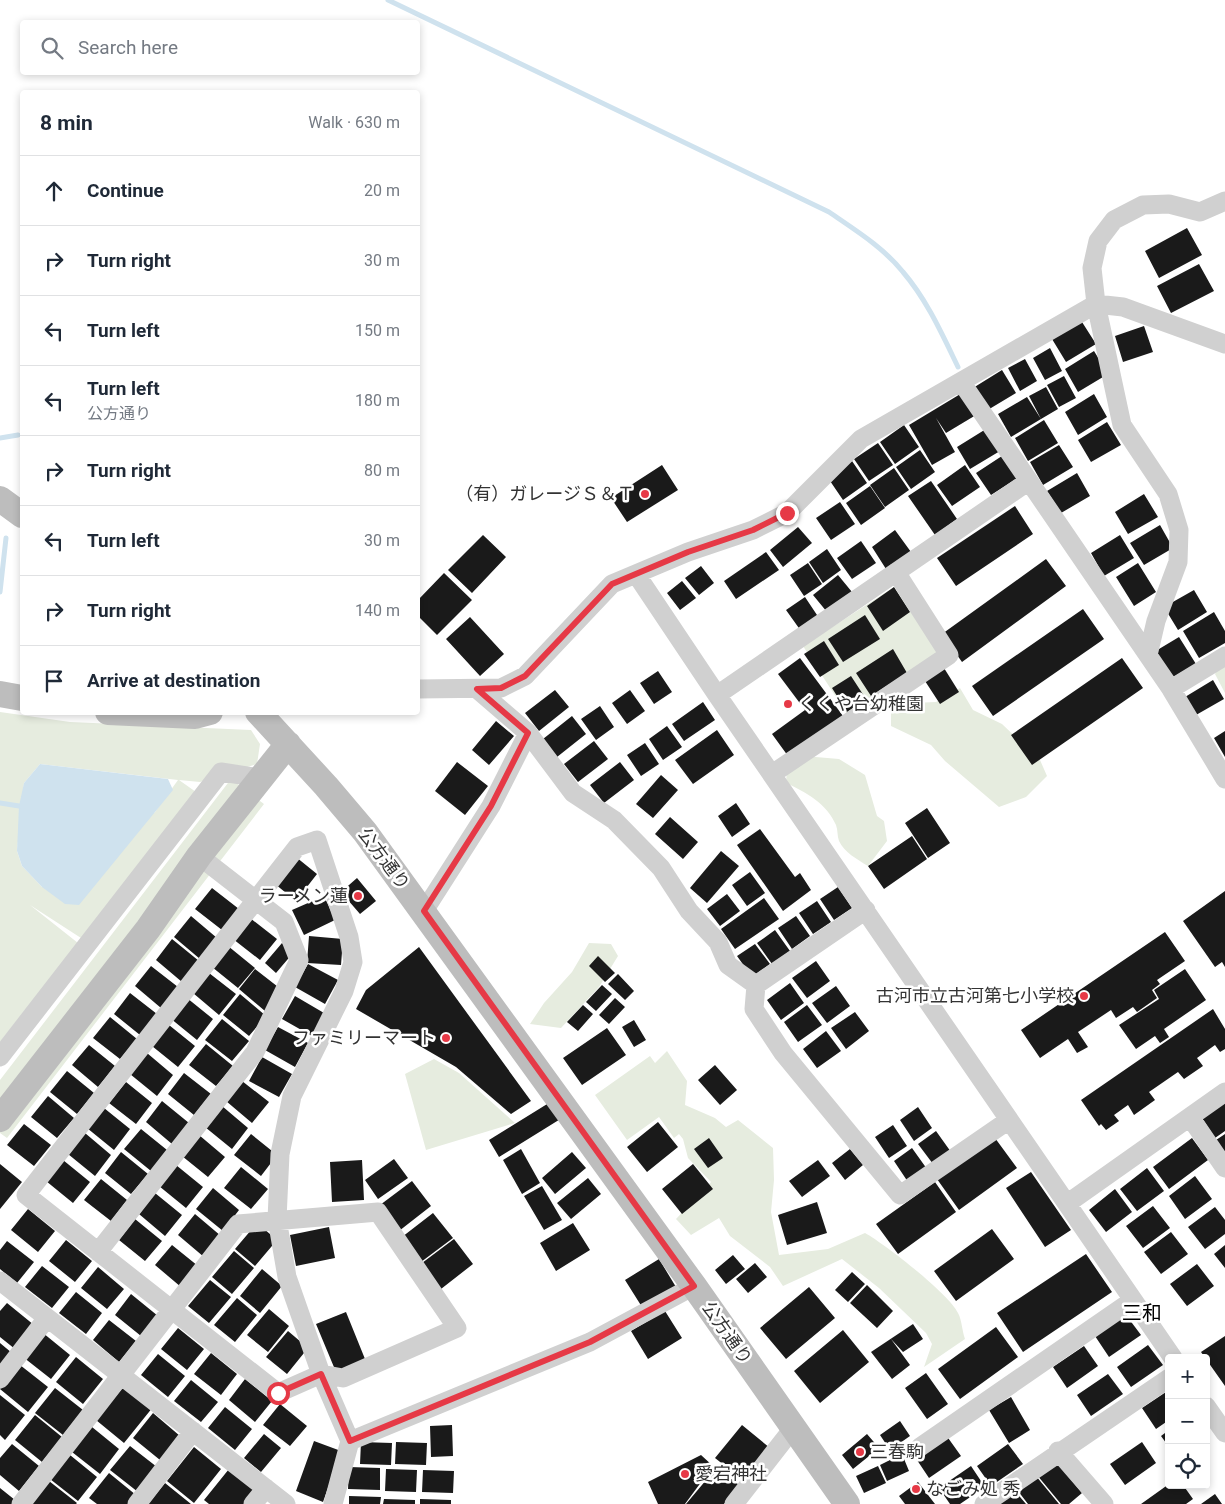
<!DOCTYPE html>
<html lang="en">
<head>
<meta charset="utf-8">
<style>
  body { margin:0; font-family:Roboto,"Noto Sans JP",sans-serif; background:#f2f2f3; color:#1f2937 }
  .controls { position:absolute; right:15px; bottom:15px; display:grid; overflow:hidden; border-radius:5px; box-shadow:0 2px 8px #0003 }
  .controls button { width:45px; height:45px; display:grid; place-items:center; padding:0; border:0; border-bottom:1px solid #e0e1e3; background:#fff; color:#1f2937; font:25px sans-serif }
  .stop { position:absolute; width:15px; height:15px; margin:-11px; border:4px solid #e63946; border-radius:50%; background:#fff }
  .stop.end { background:#e63946; border-color:#fff; box-shadow:0 1px 5px #0008 }
  .list { margin:0; padding:0; list-style:none }
  h2 { display:flex; justify-content:space-between; align-items:center; height:65px; margin:0; padding:0 20px; font-size:21px }
  h2 small { font-size:16px; font-weight:400; color:#747a83 }
  .list li { display:grid; grid-template-columns:32px 1fr auto; gap:15px; align-items:center; box-sizing:border-box; height:70px; padding:0 20px; border-top:1px solid #e0e1e3 }
  .list b { display:block; font-size:19px; white-space:nowrap }
  .list p { margin:0; font-size:16px; white-space:nowrap; color:#747a83 }
  .list em { font-size:16px; font-style:normal; color:#747a83 }
  .icon { flex:none; width:28px; height:28px; fill:none; stroke:currentColor; stroke-width:2; stroke-linecap:round; stroke-linejoin:round }
  .map { position:relative; flex:none; width:1225px; height:1504px; overflow:hidden }
  .search { position:absolute; background:#fff; box-shadow:0 2px 8px #0003; left:20px; top:20px; width:400px; height:55px; display:flex; align-items:center; gap:12px; box-sizing:border-box; padding:0 18px; border-radius:5px; color:#747a83; font-size:19px }
  .panel { position:absolute; background:#fff; box-shadow:0 2px 8px #0003; left:20px; top:90px; width:400px; height:625px; border-radius:5px }
  .map>svg:first-child { display:block }
</style>
</head>
<body>
<div class="map">
<svg width="1225" height="1504" viewBox="0 0 1225 1504">
  <rect width="100%" height="100%" fill="#fff"/>
  <path fill="#e6ecdf" fill-rule="evenodd" d="M894 587 939 653 847 714 803 646Z
    M1225 656V693L1215 674Z
    M960 688 973 710 1002 724 1040 760 1047 776 1026 797 999 807 945 761 931 745 891 726V704L936 702Z
    M0 712 70 722 251 730 260 744 257 764 200 782 179 780 196 792 81 938 30 905 78 943 0 1042ZM40 764 178 780 155 812 42 887 22 866 17 851 24 783Z
    M804 756 839 759 865 775 877 816 884 821 887 841 868 866C858 860 844 852 839 841 837 836 838 830 836 825 827 804 806 792 786 783L787 767Z
    M231 779 264 804 7 1138 0 1133V1080Z
    M589 943 611 944 618 956 599 987 561 1028 530 1024 544 1003 572 972Z
    M667 1051 687 1081 685 1105 715 1118 726 1127 738 1120 773 1148 774 1180 771 1212 779 1255 828 1249 865 1233C885 1244 949 1294 958 1313 962 1320 962 1331 965 1339L924 1367 932 1344 926 1333 879 1288 842 1259 783 1286 770 1267 730 1236 719 1218 691 1235 676 1219 711 1182 688 1158 683 1139 679 1134 674 1138 659 1117 627 1140 595 1095 650 1056 655 1063Z
    M434 1059 459 1073 515 1123 426 1150 405 1074Z"/>
  <path fill="#cfe2ee" d="M40 764 168 779 173 790 79 905 65 904 42 887 22 866 17 851 19 806 24 783Z"/>
  <g fill="none" stroke-linecap="round" stroke-linejoin="round">
    <path stroke="#cfe2ee" stroke-width="5" d="M388 0 829 212C855 230 883 247 903 272 927 300 942 334 958 367
      M0 438 18 435
      M0 592 6 538
      M0 803 19 806"/>
  </g>
  <path fill="#1a1a1a" d="M1187 228 1202 255 1159 278 1145 251Z
    M1199 264 1214 291 1171 313 1157 286Z
    M1082 322 1096 344 1066 362 1052 339Z
    M1144 326 1153 352 1123 362 1115 336Z
    M1050 348 1062 371 1045 380 1033 358Z
    M1094 351 1108 374 1078 392 1065 369Z
    M1025 359 1037 381 1020 391 1008 368Z
    M1002 370 1016 393 986 411 973 388Z
    M1064 376 1076 398 1059 407 1047 385Z
    M1046 387 1058 409 1041 419 1029 396Z
    M962 393 976 415 946 433 936 418 955 452 932 465 909 425Z
    M1094 394 1107 417 1078 435 1065 412Z
    M1027 397 1041 419 1011 437 998 414Z
    M1044 420 1058 443 1028 461 1015 438Z
    M1107 422 1121 445 1091 462 1078 440Z
    M904 425 919 447 895 464 880 442Z
    M986 429 1000 451 970 469 957 447Z
    M878 443 893 465 869 481 854 459Z
    M1059 445 1073 467 1043 485 1030 462Z
    M920 450 935 472 911 489 896 467Z
    M1005 454 1019 477 991 495 976 473Z
    M852 461 867 483 843 500 828 478Z
    M662 465 678 490 627 522 611 498Z
    M965 465 980 487 952 506 937 485Z
    M894 468 909 490 885 507 870 485Z
    M1077 473 1090 496 1061 513 1047 491Z
    M931 481 957 519 935 535 908 496Z
    M870 486 885 508 861 525 846 503Z
    M1144 494 1158 517 1128 534 1115 512Z
    M840 502 855 524 831 540 816 518Z
    M1015 506 1033 534 956 586 937 558Z
    M1160 525 1173 548 1144 565 1130 543Z
    M798 527 812 543 783 567 770 550Z
    M895 530 911 552 886 569 872 547Z
    M483 535 506 557 472 593 448 570Z
    M1120 535 1134 558 1104 576 1091 553Z
    M861 541 876 563 852 579 837 558Z
    M827 549 841 570 823 583 809 562Z
    M766 552 779 570 736 599 724 581Z
    M1046 559 1066 586 962 662 942 634Z
    M808 563 822 584 804 596 790 575Z
    M1138 563 1156 592 1134 606 1116 577Z
    M701 566 714 583 699 595 685 578Z
    M444 573 472 600 437 635 418 616V600Z
    M838 575 852 592 827 612 813 595Z
    M682 581 696 598 680 610 667 593Z
    M894 587 910 612 883 631 867 606Z
    M1194 590 1207 612 1178 630 1164 607Z
    M805 597 819 618 801 631 786 610Z
    M1083 609 1104 639 993 716 972 686Z
    M1214 612 1225 631V643L1199 658 1183 631Z
    M865 615 880 639 843 662 828 639Z
    M470 617 504 654 480 676 446 639Z
    M1179 637 1196 664 1170 679 1154 652Z
    M824 641 839 665 820 677 804 654Z
    M893 649 907 673 871 696 856 673Z
    M800 658 843 716 788 756 772 734 805 710 778 674Z
    M1122 658 1143 688 1032 765 1011 735Z
    M944 668 959 692 940 704 925 681Z
    M658 671 672 692 654 704 640 683Z
    M851 676 866 699 847 712 832 688Z
    M1213 680 1224 699 1196 715 1185 697Z
    M555 690 569 707 539 731 525 713Z
    M630 690 645 711 627 724 612 703Z
    M703 702 715 720 684 741 672 724Z
    M600 706 614 727 596 740 581 719Z
    M572 716 586 734 557 757 543 739Z
    M496 721 514 736 489 765 472 750Z
    M667 726 682 747 663 760 649 739Z
    M717 730 734 755 693 784 675 760Z
    M1225 731V757L1214 738Z
    M594 741 608 759 578 782 564 764Z
    M645 743 659 764 641 776 627 755Z
    M457 762 488 786 465 815 435 791Z
    M620 762 634 780 604 803 590 785Z
    M661 775 678 790 653 818 636 804Z
    M736 803 750 824 732 837 718 816Z
    M927 808 950 843 928 858 905 823Z
    M670 817 698 842 683 859 655 834Z
    M760 829 795 877 800 873 811 890 783 911 737 845Z
    M912 836 927 859 884 889 868 866Z
    M721 851 739 866 707 903 690 888Z
    M296 857 317 874 296 901 275 884Z
    M750 872 765 893 747 906 732 885Z
    M357 878 376 901 360 914 341 892Z
    M838 887 852 908 834 920 820 899Z
    M212 888 239 909 222 930 195 909Z
    M1225 891V967L1222 962 1215 967 1183 921Z
    M727 894 740 911 720 926 707 909Z
    M324 896 335 920 304 935 292 910Z
    M764 898 779 919 735 949 721 929Z
    M817 901 831 922 813 934 799 913Z
    M191 916 217 938 200 959 174 937Z
    M796 916 810 936 792 949 778 928Z
    M250 918 277 939 260 960 233 939Z
    M775 930 790 951 772 964 757 943Z
    M1165 932 1185 961 1157 980 1160 984 1152 990 1157 998 1137 1012 1133 1007 1116 1018 1111 1010 1078 1032 1088 1047 1077 1053 1068 1039 1040 1058 1021 1030Z
    M309 936 343 939 341 965 307 963Z
    M172 939 199 961 182 982 156 960Z
    M282 943 293 953 276 973 265 963Z
    M755 944 770 964 752 977 737 956Z
    M228 946 255 968 238 988 212 967Z
    M419 947 531 1101 511 1114 456 1067 356 1009 366 990Z
    M598 956 615 973 605 982 589 966Z
    M816 961 830 981 807 998 792 978Z
    M308 964 338 980 325 1004 295 987Z
    M151 966 178 987 161 1008 135 986Z
    M255 969 282 990 265 1011 239 989Z
    M1185 969 1206 1000 1164 1029 1169 1037 1160 1043 1155 1036 1136 1049 1119 1025 1159 999 1154 990Z
    M209 973 236 994 219 1015 193 993Z
    M618 974 634 991 625 1000 608 984Z
    M790 983 804 1003 781 1020 767 1000Z
    M602 985 612 994 596 1011 586 1002Z
    M836 986 850 1006 827 1023 812 1003Z
    M130 993 157 1014 140 1035 114 1014Z
    M240 994 266 1016 249 1036 223 1015Z
    M295 996 324 1013 312 1036 282 1019Z
    M187 998 213 1019 197 1040 170 1018Z
    M615 998 625 1007 609 1024 599 1015Z
    M583 1005 593 1014 578 1031 567 1022Z
    M807 1005 822 1025 798 1042 784 1022Z
    M1213 1009 1225 1029V1049L1220 1052 1215 1045 1197 1058 1203 1066 1184 1079 1178 1072 1149 1092 1155 1100 1134 1115 1128 1105 1114 1115 1119 1121 1106 1130 1101 1124 1099 1126 1081 1100Z
    M855 1012 869 1031 846 1049 831 1028Z
    M110 1017 137 1039 120 1059 93 1038Z
    M222 1019 249 1041 232 1061 205 1040Z
    M634 1020 646 1040 634 1047 622 1027Z
    M169 1025 195 1046 178 1067 152 1046Z
    M278 1027 308 1043 295 1067 265 1050Z
    M607 1028 626 1055 582 1085 563 1058Z
    M826 1031 841 1051 817 1068 803 1049Z
    M206 1044 233 1066 216 1086 189 1065Z
    M89 1045 115 1066 98 1087 72 1065Z
    M147 1053 173 1075 157 1096 130 1074Z
    M262 1057 292 1074 279 1097 249 1081Z
    M715 1065 737 1090 720 1105 698 1080Z
    M67 1071 94 1093 77 1114 50 1092Z
    M184 1073 211 1094 194 1115 168 1094Z
    M242 1081 269 1102 252 1123 226 1101Z
    M126 1082 152 1103 136 1124 109 1103Z
    M48 1096 74 1118 57 1138 31 1117Z
    M1225 1097V1131L1215 1138 1200 1115Z
    M162 1101 189 1123 172 1144 146 1122Z
    M552 1101 562 1118 499 1157 489 1140Z
    M222 1106 248 1128 232 1149 205 1127Z
    M918 1107 932 1128 914 1141 900 1120Z
    M104 1108 130 1129 114 1150 87 1128Z
    M658 1122 678 1147 647 1172 627 1147Z
    M24 1124 51 1145 34 1166 7 1145Z
    M893 1125 907 1146 889 1158 875 1137Z
    M141 1129 167 1150 151 1171 124 1149Z
    M936 1131 951 1152 933 1164 918 1144Z
    M85 1133 111 1155 95 1176 68 1154Z
    M251 1134 277 1155 261 1176 234 1155Z
    M1225 1134V1153L1216 1140Z
    M199 1135 225 1157 208 1177 182 1156Z
    M709 1138 723 1158 708 1168 694 1149Z
    M995 1138 1017 1168 959 1210 937 1179Z
    M1192 1138 1208 1160 1169 1189 1153 1167Z
    M912 1148 927 1169 908 1182 894 1161Z
    M521 1149 540 1183 522 1194 503 1160Z
    M850 1149 863 1165 845 1180 832 1163Z
    M121 1152 148 1174 131 1194 105 1173Z
    M572 1152 586 1168 555 1194 542 1178Z
    M394 1159 408 1178 378 1199 365 1180Z
    M63 1160 90 1182 73 1203 46 1181Z
    M362 1160 364 1200 332 1202 330 1162Z
    M818 1160 830 1176 802 1197 789 1181Z
    M0 1164 22 1182 0 1209Z
    M693 1164 713 1189 682 1214 662 1189Z
    M176 1165 203 1187 186 1208 159 1186Z
    M241 1167 268 1189 251 1209 224 1188Z
    M1147 1168 1164 1191 1137 1211 1120 1189Z
    M1031 1172 1071 1230 1045 1247 1006 1188Z
    M1195 1176 1212 1199 1185 1219 1169 1196Z
    M588 1178 601 1194 571 1219 557 1203Z
    M101 1179 127 1200 111 1221 84 1200Z
    M412 1181 431 1206 399 1231 380 1205Z
    M935 1182 956 1212 898 1254 876 1224Z
    M542 1186 562 1220 544 1230 524 1196Z
    M213 1188 239 1210 223 1231 196 1209Z
    M1115 1189 1132 1212 1106 1232 1089 1210Z
    M155 1193 182 1215 165 1236 139 1214Z
    M817 1202 827 1233 787 1245 778 1215Z
    M1153 1206 1170 1228 1143 1248 1126 1226Z
    M1215 1207 1225 1220V1234L1205 1249 1188 1227Z
    M28 1209 55 1231 38 1252 11 1230Z
    M433 1213 453 1238 421 1262 402 1237Z
    M195 1214 221 1236 204 1257 178 1235Z
    M135 1219 162 1241 145 1261 119 1240Z
    M257 1223 277 1240 255 1266 235 1249Z
    M573 1223 590 1250 556 1271 540 1243Z
    M329 1227 335 1258 296 1266 290 1235Z
    M992 1229 1014 1259 956 1301 934 1271Z
    M1171 1232 1188 1254 1161 1274 1144 1252Z
    M454 1239 473 1264 441 1289 422 1263Z
    M66 1240 92 1261 75 1282 49 1261Z
    M7 1241 34 1262 17 1283 0 1269V1250Z
    M172 1245 198 1266 181 1287 155 1265Z
    M1225 1245V1268L1214 1254Z
    M234 1251 254 1268 232 1294 212 1277Z
    M1086 1254 1112 1292 1023 1352 997 1313Z
    M733 1255 745 1269 726 1284 715 1270Z
    M659 1259 676 1287 642 1307 625 1280Z
    M755 1263 767 1277 748 1293 736 1279Z
    M1197 1264 1214 1286 1187 1306 1170 1284Z
    M42 1266 69 1287 52 1308 25 1287Z
    M98 1267 124 1289 107 1309 81 1288Z
    M262 1269 282 1286 260 1313 240 1296Z
    M852 1272 865 1284 848 1302 835 1290Z
    M210 1280 231 1297 209 1323 188 1306Z
    M867 1285 893 1311 877 1328 850 1303Z
    M809 1287 835 1318 786 1359 760 1328Z
    M76 1292 102 1313 86 1334 59 1313Z
    M131 1294 158 1316 141 1336 115 1315Z
    M237 1298 257 1315 235 1342 214 1325Z
    M7 1303 34 1325 15 1349 0 1337V1311Z
    M269 1309 289 1326 268 1352 247 1335Z
    M665 1311 682 1338 648 1359 631 1331Z
    M346 1312 365 1359 336 1372 316 1324Z
    M1126 1315 1141 1335 1109 1357 1095 1336Z
    M109 1320 136 1341 119 1362 93 1340Z
    M913 1324 923 1339 903 1352 891 1339 910 1365 892 1379 871 1352Z
    M996 1327 1018 1357 960 1399 938 1369Z
    M178 1328 204 1349 187 1370 161 1349Z
    M843 1330 869 1362 820 1403 794 1371Z
    M288 1331 308 1348 287 1374 266 1357Z
    M43 1333 70 1355 51 1379 23 1357Z
    M1225 1336V1386L1201 1352Z
    M0 1343 12 1353 0 1368Z
    M1148 1345 1163 1365 1131 1387 1117 1367Z
    M1084 1346 1098 1366 1067 1388 1053 1367Z
    M211 1353 237 1374 221 1395 194 1374Z
    M158 1354 185 1376 168 1397 141 1375Z
    M76 1357 103 1379 83 1404 56 1382Z
    M20 1365 48 1387 28 1412 0 1389Z
    M926 1373 948 1404 927 1419 905 1388Z
    M1108 1374 1123 1394 1091 1416 1077 1395Z
    M245 1379 272 1401 255 1422 229 1400Z
    M191 1380 218 1402 201 1422 174 1401Z
    M125 1385 153 1407 124 1443 96 1420Z
    M55 1388 83 1410 63 1435 35 1413Z
    M1169 1390V1420L1156 1429 1142 1408Z
    M0 1395 25 1415 5 1440 0 1435Z
    M1011 1397 1030 1430 1009 1443 989 1410Z
    M280 1404 307 1426 290 1446 263 1425Z
    M225 1407 252 1429 235 1450 208 1428Z
    M153 1413 180 1436 160 1460 133 1438Z
    M35 1415 62 1437 42 1462 15 1440Z
    M900 1421 910 1436 890 1450 880 1435Z
    M452 1425 453 1456 431 1457 430 1426Z
    M742 1425 770 1448 743 1480 715 1458Z
    M92 1427 119 1449 100 1474 72 1452Z
    M1169 1430V1447L1161 1436Z
    M264 1434 281 1448 261 1472 244 1458Z
    M867 1434 879 1448 853 1469 842 1455Z
    M946 1435 961 1456 929 1478 915 1457Z
    M314 1441 341 1451 323 1502 296 1491Z
    M361 1442 392 1443 391 1465 360 1464Z
    M396 1442 427 1443 426 1465 395 1464Z
    M1142 1442 1156 1463 1125 1485 1110 1464Z
    M12 1444 39 1466 19 1491 0 1475V1458Z
    M1008 1444 1023 1464 991 1486 977 1466Z
    M130 1446 157 1467 138 1492 110 1470Z
    M194 1447 221 1469 194 1503 167 1481Z
    M902 1454 909 1471 887 1481 880 1465Z
    M70 1455 97 1477 78 1501 50 1479Z
    M701 1455 713 1466 685 1504H658L648 1482Z
    M1055 1460 1082 1493 1069 1504H1061L1037 1475Z
    M878 1466 886 1483 864 1493 856 1476Z
    M971 1466 985 1487 960 1504H950L939 1488Z
    M349 1467 380 1468V1490L348 1489Z
    M717 1467 739 1485 724 1504H686Z
    M229 1469 257 1492 247 1504H209L204 1500Z
    M386 1469 417 1470 416 1492 385 1491Z
    M423 1470 454 1471 453 1493 422 1492Z
    M109 1473 136 1495 129 1504H97L89 1498Z
    M1036 1476 1059 1504H1028L1018 1491Z
    M49 1481 77 1503 76 1504H31Z
    M918 1482 935 1504H905L899 1496Z
    M165 1483 191 1504H148Z
    M1169 1484 1183 1485 1193 1499 1186 1504H1141Z
    M0 1488 15 1500 12 1504H0Z
    M1015 1491 1026 1504H999Z
    M1215 1494 1222 1504H1201Z
    M349 1496 381 1497 380 1504H349Z
    M384 1499 415 1500V1504H383Z
    M420 1499 451 1500V1504H420Z"/>
  <g fill="none" stroke-linecap="round" stroke-linejoin="round">
    <path stroke="#d0d0d0" stroke-width="19" d="M962 383 1171 689 1225 779
      M636 574 717 695 1173 1358
      M1148 655 1156 621 1178 562 1179 530 1168 494 1122 425 1096 304 1092 268 1098 241 1114 220 1143 205 1169 204 1200 212 1225 201
      M418 689 501 688 525 676 612 584 688 552 753 530 787 513 861 439 1096 304 1123 307 1225 344
      M1171 689 1225 656
      M717 695 1029 481
      M528 733 573 793 614 820 661 868 689 911 718 942 728 965 756 985 866 910
      M772 774 949 655 896 572
      M424 911 491 806 528 733 477 689
      M756 985 754 1009 783 1053 900 1195 1009 1120
      M0 1057 221 772 261 778
      M1190 1117 1225 1168
      M1068 1203 1225 1092
      M98 1252 255 1052 299 960 284 922 199 856
      M0 1281 286 1504
      M0 1379 47 1318
      M1206 1406 1225 1433
      M350 1441 590 1342 694 1286
      M920 1447 1133 1300
      M1058 1451 1104 1504
      M21 1504C94 1411 165 1317 238 1224L378 1212 457 1328 343 1378 321 1374 278 1393C194 1327 109 1261 26 1195L297 847 317 840 349 937 353 962 344 991 292 1096 280 1154 277 1219 287 1277 321 1374 350 1441 333 1504
      M137 1504 193 1431
      M253 1504 266 1488
      M734 1504 794 1427
      M984 1504 1169 1378"/>
    <path stroke="#bdbdbd" stroke-width="26" d="M0 499 22 515
      M0 694 22 698
      M108 712 195 716 210 712
      M258 712 326 786 365 832 694 1286 847 1504
      M0 1119 148 929 199 856 288 744"/>
  </g>
  <g fill="none" stroke-linecap="round" stroke-linejoin="round">
    <path stroke="#e63946" stroke-width="6" d="M278 1393 321 1374 350 1441 590 1342 694 1286 424 911 491 806 528 733 477 689 501 688 525 676 612 584 688 552 753 530 787 513"/>
  </g>
  <g fill="#e63946" stroke="#fff" stroke-width="2">
    <circle cx="645" cy="494" r="5"/>
    <circle cx="788" cy="704" r="5"/>
    <circle cx="358" cy="896" r="5"/>
    <circle cx="1084" cy="996" r="5"/>
    <circle cx="446" cy="1038" r="5"/>
    <circle cx="860" cy="1452" r="5"/>
    <circle cx="685" cy="1474" r="5"/>
    <circle cx="916" cy="1489" r="5"/>
  </g>
  <g text-anchor="middle" stroke-width="5" stroke-linejoin="round" paint-order="stroke">
    <g font-size="18" fill="#333" stroke="#fff" text-anchor="end">
      <text x="635" y="500">（有）ガレージＳ＆Ｔ</text>
      <text x="798" y="710" text-anchor="start">くくや台幼稚園</text>
      <text x="348" y="902">ラーメン蓮</text>
      <text x="1074" y="1002">古河市立古河第七小学校</text>
      <text x="436" y="1044">ファミリーマート</text>
      <text x="870" y="1458" text-anchor="start">三春駒</text>
      <text x="695" y="1480" text-anchor="start">愛宕神社</text>
      <text x="926" y="1495" text-anchor="start">なごみ処 秀</text>
    </g>
    <g font-size="18" fill="#333" stroke="#fff">
      <text transform="translate(384 859) rotate(53)" y="6">公方通り</text>
      <text transform="translate(727 1333) rotate(55)" y="6">公方通り</text>
    </g>
    <g font-size="20" fill="#000" stroke="#fff">
      <text x="1142" y="1320">三和</text>
    </g>
  </g>
</svg>
<div class="controls">
<button>+</button>
<button>−</button>
<button><svg class="icon" aria-label="locate" viewBox="0 0 24 24"><circle cx="12" cy="12" r="6"/><path d="M12 2v4M12 18v4M2 12h4M18 12h4"/></svg></button>
</div>
<div class="stop" style="left:278px;top:1393px"></div>
<div class="stop end" style="left:787px;top:513px"></div>
<div class="search"><svg class="icon" aria-label="search" viewBox="0 0 24 24"><circle cx="10" cy="10" r="6"/><path d="M15 15l6 6"/></svg>Search here</div>
<section class="panel">
<h2>8 min<small>Walk · 630 m</small></h2>
<ul class="list">
<li><svg class="icon" aria-label="ahead" viewBox="0 0 24 24"><path d="M12 20V5M6 11l6-6 6 6"/></svg><div><b>Continue</b></div><em>20 m</em></li>
<li><svg class="icon" aria-label="right" viewBox="0 0 24 24"><path d="M7 20v-9h11M14 6l5 5-5 5"/></svg><div><b>Turn right</b></div><em>30 m</em></li>
<li><svg class="icon" aria-label="left" viewBox="0 0 24 24"><path d="M17 20v-9H6M10 6l-5 5 5 5"/></svg><div><b>Turn left</b></div><em>150 m</em></li>
<li><svg class="icon" aria-label="left" viewBox="0 0 24 24"><path d="M17 20v-9H6M10 6l-5 5 5 5"/></svg><div><b>Turn left</b><p>公方通り</p></div><em>180 m</em></li>
<li><svg class="icon" aria-label="right" viewBox="0 0 24 24"><path d="M7 20v-9h11M14 6l5 5-5 5"/></svg><div><b>Turn right</b></div><em>80 m</em></li>
<li><svg class="icon" aria-label="left" viewBox="0 0 24 24"><path d="M17 20v-9H6M10 6l-5 5 5 5"/></svg><div><b>Turn left</b></div><em>30 m</em></li>
<li><svg class="icon" aria-label="right" viewBox="0 0 24 24"><path d="M7 20v-9h11M14 6l5 5-5 5"/></svg><div><b>Turn right</b></div><em>140 m</em></li>
<li><svg class="icon" aria-label="arrive" viewBox="0 0 24 24"><path d="M6 21V4h12l-3 4 3 4H6"/></svg><div><b>Arrive at destination</b></div></li>
</ul>
</section>
</div>
</body>
</html>
